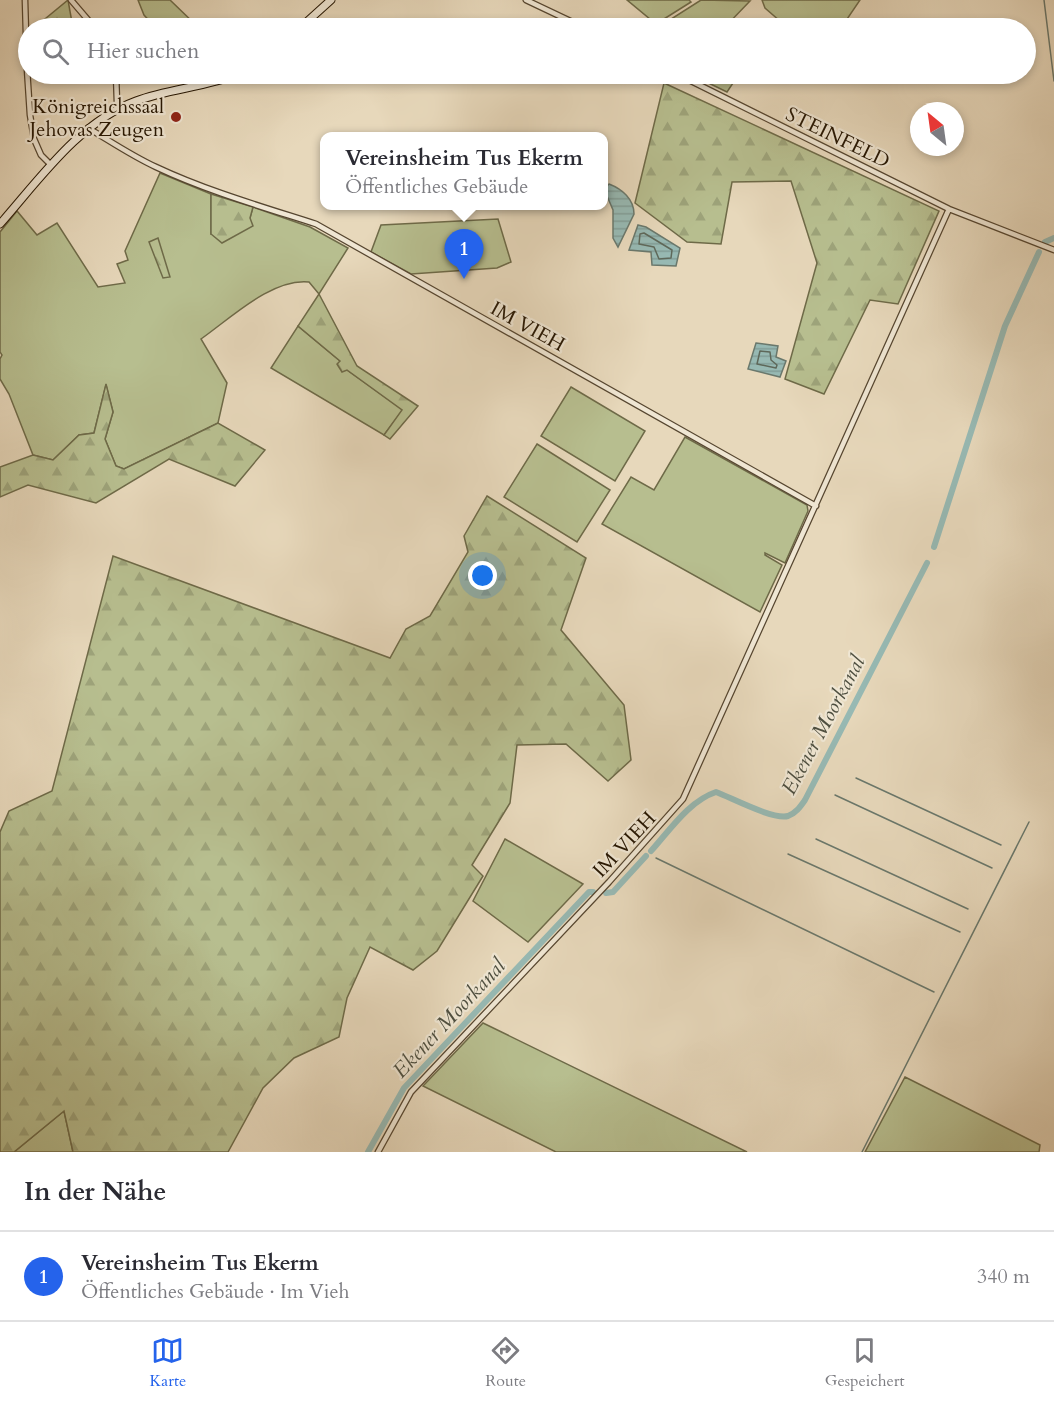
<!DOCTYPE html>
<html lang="de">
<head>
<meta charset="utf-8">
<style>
  body { margin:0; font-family:Cardo,serif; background:#f2f2f3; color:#2b2b33 }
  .compass { position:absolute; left:910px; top:102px; width:54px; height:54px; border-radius:50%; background:#fff; box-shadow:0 3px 9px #0003; rotate:331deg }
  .you { position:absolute; left:483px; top:576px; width:21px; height:21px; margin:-15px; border:4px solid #fff; border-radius:50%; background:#1a73e8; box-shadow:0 0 0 9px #1a73e833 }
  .badge { display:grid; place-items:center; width:39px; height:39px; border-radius:50%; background:#2563eb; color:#fff; font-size:20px; font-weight:700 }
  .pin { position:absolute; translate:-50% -50px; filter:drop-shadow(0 2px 3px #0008) }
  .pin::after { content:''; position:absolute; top:32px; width:21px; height:18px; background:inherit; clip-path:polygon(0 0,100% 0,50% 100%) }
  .popup { position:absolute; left:320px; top:132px; width:288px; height:78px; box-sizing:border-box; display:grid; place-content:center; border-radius:12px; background:#fff; filter:drop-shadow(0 2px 4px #0005); font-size:20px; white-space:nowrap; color:#7c7c81 }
  .popup b { font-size:22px; color:#2b2b33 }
  .popup::after { content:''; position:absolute; left:50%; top:100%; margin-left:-12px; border:12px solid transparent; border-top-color:#fff }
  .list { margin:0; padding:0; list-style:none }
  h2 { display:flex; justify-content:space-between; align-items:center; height:78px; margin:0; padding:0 24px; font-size:26px }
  h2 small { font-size:20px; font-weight:400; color:#7c7c81 }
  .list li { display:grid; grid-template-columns:39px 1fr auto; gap:18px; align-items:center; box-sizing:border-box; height:90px; padding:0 24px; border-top:2px solid #e1e1e2 }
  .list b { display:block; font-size:22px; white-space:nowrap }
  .list p { margin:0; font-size:20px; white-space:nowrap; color:#7c7c81 }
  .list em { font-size:20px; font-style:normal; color:#7c7c81 }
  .icon { flex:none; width:33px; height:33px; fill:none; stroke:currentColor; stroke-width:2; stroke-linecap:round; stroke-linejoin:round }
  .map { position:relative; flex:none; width:1054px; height:1152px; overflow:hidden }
  .search { position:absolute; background:#fff; box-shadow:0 3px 9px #0003; left:18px; right:18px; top:18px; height:66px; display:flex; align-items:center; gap:15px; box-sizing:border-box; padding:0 21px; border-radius:33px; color:#7c7c81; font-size:22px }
  .sheet { height:168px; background:#fff }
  nav { display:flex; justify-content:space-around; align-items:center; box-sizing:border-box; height:84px; border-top:2px solid #e1e1e2; background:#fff; font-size:16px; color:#7c7c81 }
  nav a { display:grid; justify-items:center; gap:3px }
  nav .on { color:#2563eb }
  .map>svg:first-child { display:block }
</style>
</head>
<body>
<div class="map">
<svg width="1054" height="1152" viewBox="0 0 1054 1152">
  <defs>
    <pattern id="forest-firs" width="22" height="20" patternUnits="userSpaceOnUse" patternTransform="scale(1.5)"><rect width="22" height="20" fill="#b7be8f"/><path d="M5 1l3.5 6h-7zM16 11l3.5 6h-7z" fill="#9da37a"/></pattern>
    <pattern id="water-rules" width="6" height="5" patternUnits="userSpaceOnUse" patternTransform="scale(1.5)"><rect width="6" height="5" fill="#97b9b3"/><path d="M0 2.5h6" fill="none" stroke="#829e98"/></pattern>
  </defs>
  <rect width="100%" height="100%" fill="#e7d8bb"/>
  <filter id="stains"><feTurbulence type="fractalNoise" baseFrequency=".00333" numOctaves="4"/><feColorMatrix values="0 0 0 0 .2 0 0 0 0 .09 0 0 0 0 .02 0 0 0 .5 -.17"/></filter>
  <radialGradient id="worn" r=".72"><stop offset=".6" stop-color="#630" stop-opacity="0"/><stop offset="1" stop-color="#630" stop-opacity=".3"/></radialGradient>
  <path fill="#b7be8f" stroke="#6e6a48" stroke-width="1.5" d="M138 0H170L199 28H156L144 15Z
    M627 0H689L691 2 656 24Z
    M701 0 750 1 724 28H657Z
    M762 0H860L841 28H788L765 8Z
    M690 74H739L727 92Z
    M160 173 211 194V234L250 218 253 207 310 227 348 248 319 294 309 282C272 278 231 318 201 339L227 383 218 423 124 469 116 466 105 439 113 412 106 385 94 433 79 435 53 460 33 455 9 394 0 379V359L2 355 0 352V232L17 211 37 235 57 223 98 287 125 283 117 264 128 260 125 251Z
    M498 219 511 262 497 268 411 274 371 252 381 225Z
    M298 326 340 361 347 370 403 410 384 435 271 368Z
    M571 387 645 431 615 481 541 436Z
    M685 437 807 505 808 511 785 563 765 553V555L782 565 760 612 602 524 631 477 654 490Z
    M537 444 610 490 577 542 504 497Z
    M505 839 583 884 528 942 473 901Z
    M483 1023 747 1152H556L423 1086Z
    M905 1077 1040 1145 1039 1152H865Z
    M64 1111 73 1152H14Z"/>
  <path fill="url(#forest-firs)" stroke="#6e6a48" stroke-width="1.5" d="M68 0 73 28H34Z
    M664 83 939 211 898 304 870 300 824 394 785 379 817 263 791 181 732 182 721 244 687 242 635 203Z
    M211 194 253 207 250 218 253 226 222 243 211 234Z
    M158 238 170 277 163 278 149 242Z
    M319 294 357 366 418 406 390 439 384 435 402 410 347 370 342 372 337 364 340 361 298 326Z
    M106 384 113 412 105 439 116 466 124 469 218 423 265 450 235 486 169 459 96 503 28 485 0 497V467L33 455 53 460 79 435 94 433Z
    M487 496 586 558 561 630 624 705 631 760 608 781 566 744 517 745 510 803 472 865 483 876 437 951 413 970 370 947 347 998 339 1037 294 1058 263 1088 228 1152H73L64 1111 14 1152H0V832L9 811 52 791 113 556 390 658 406 629 430 616 468 552 464 536Z"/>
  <path fill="url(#water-rules)" stroke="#6a786c" stroke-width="1.5" d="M609 184C622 189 634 199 634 214L618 247 613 238V210L604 189Z
    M638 225 646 227 680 248 676 266 652 265 651 252 629 250Z
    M756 343 778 346 776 357 786 361 780 377 748 369Z"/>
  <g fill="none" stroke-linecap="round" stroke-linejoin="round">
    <path stroke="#5e685a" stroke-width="1.5" d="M644 233 672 250 671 258 659 259 654 247 639 244 640 234Z
      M760 351 770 352 771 360 777 365 776 368 757 364Z"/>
    <path stroke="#6a786c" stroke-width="1.5" d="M1044 0 1054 81
      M856 778 1001 845
      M835 795 992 868
      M816 839 968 909
      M788 854 960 932
      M656 858 934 992
      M862 1152 1029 822"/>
    <path stroke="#97b9b3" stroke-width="6" d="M1045 242 1054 238
      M934 547 1005 326 1039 252
      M651 851C670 830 689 801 716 792 732 798 773 820 788 816 796 813 800 807 805 800L927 563
      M606 893 613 892 646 856
      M368 1152 404 1088 589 892H593"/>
    <defs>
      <path id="street" d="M25 0 27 69 30 115 34 139 41 155 51 165
        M71 0 95 28
        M526 0 585 28
        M116 74 117 103 119 107
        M677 74 949 209 1054 250
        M88 128C110 141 132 156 156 167 207 191 263 207 316 224L816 506
        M378 1152 411 1092 609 882 683 799 949 209"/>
      <path id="secondary" d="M300 28 331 0
        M0 224C39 180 79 122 136 101 169 89 205 87 239 74"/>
    </defs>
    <use href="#street" stroke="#564630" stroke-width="7"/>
    <use href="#secondary" stroke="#261602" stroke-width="9"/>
    <use href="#street" stroke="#efe6d3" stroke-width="4.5"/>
    <use href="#secondary" stroke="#efe6d3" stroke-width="7"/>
  </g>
  <circle fill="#8f2418" stroke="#efe6d3" stroke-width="2" cx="176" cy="117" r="6"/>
  <g text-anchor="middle" stroke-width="4.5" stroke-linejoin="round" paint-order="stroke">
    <g font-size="20" fill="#261602" stroke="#efe6d3" text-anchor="end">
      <text x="164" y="113">Königreichssaal<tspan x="164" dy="23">Jehovas Zeugen</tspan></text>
    </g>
    <g font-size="20" fill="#261602" stroke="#efe6d3">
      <text transform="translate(838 137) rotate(26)" y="7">STEINFELD</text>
      <text transform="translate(528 326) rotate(29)" y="7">IM VIEH</text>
      <text transform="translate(624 844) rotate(-47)" y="7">IM VIEH</text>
    </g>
    <g font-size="21" font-style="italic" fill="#4e4f40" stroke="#efe6d3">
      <text transform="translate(823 725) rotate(-62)" y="7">Ekener Moorkanal</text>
      <text transform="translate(449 1018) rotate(-47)" y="7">Ekener Moorkanal</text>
    </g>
  </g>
  <rect width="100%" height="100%" filter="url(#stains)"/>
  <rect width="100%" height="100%" fill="url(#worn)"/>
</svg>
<svg class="compass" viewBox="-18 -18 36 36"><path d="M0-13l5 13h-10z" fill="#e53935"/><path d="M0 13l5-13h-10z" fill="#7c7c81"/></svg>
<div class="you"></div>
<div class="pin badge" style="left:464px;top:279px">1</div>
<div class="popup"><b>Vereinsheim Tus Ekerm</b>Öffentliches Gebäude</div>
<div class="search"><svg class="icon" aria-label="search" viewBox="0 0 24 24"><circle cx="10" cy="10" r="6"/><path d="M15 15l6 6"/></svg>Hier suchen</div>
</div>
<section class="sheet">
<h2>In der Nähe<small></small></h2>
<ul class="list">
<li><span class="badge">1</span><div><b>Vereinsheim Tus Ekerm</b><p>Öffentliches Gebäude · Im Vieh</p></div><em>340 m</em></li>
</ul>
</section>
<nav>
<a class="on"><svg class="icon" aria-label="map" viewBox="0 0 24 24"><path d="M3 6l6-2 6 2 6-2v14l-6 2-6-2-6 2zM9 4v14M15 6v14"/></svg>Karte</a>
<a><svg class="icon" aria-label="directions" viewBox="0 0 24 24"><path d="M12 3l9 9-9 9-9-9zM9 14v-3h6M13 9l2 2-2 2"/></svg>Route</a>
<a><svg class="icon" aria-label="saved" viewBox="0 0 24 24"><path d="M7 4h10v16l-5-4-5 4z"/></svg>Gespeichert</a>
</nav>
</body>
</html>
